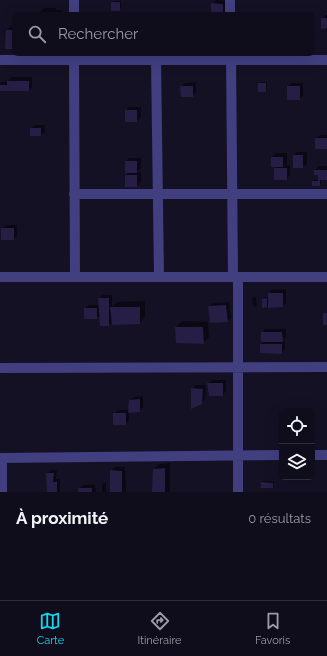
<!DOCTYPE html>
<html lang="fr">
<head>
<meta charset="utf-8">
<style>
  body { margin:0; font-family:Raleway,sans-serif; background:#1d1b29; color:#f1f3f6 }
  .controls { position:absolute; right:12px; bottom:12px; display:grid; overflow:hidden; border-radius:6px; box-shadow:0 4px 16px #0002 }
  .controls button { width:36px; height:36px; display:grid; place-items:center; padding:0; border:0; border-bottom:1px solid #2f2d3b; background:#0f0d1c; color:#f1f3f6; font:20px sans-serif }
  .list { margin:0; padding:0; list-style:none }
  h2 { display:flex; justify-content:space-between; align-items:center; height:52px; margin:0; padding:0 16px; font-size:17px }
  h2 small { font-size:13px; font-weight:400; color:#9b9ca3 }
  .icon { flex:none; width:22px; height:22px; fill:none; stroke:currentColor; stroke-width:2; stroke-linecap:round; stroke-linejoin:round }
  .map { position:relative; flex:none; width:327px; height:492px; overflow:hidden }
  .search { position:absolute; background:#0f0d1c; box-shadow:0 4px 16px #0002; left:12px; right:12px; top:12px; height:44px; display:flex; align-items:center; gap:10px; box-sizing:border-box; padding:0 14px; border-radius:6px; color:#9b9ca3; font-size:15px }
  .sheet { height:108px; background:#0f0d1c }
  nav { display:flex; justify-content:space-around; align-items:center; box-sizing:border-box; height:56px; border-top:1px solid #2f2d3b; background:#0f0d1c; font-size:11px; color:#9b9ca3 }
  nav a { display:grid; justify-items:center; gap:2px }
  nav .on { color:#11d8ee }
  .map>svg:first-child { display:block }
</style>
</head>
<body>
<div class="map">
<svg width="327" height="492" viewBox="0 0 327 492">
  <rect width="100%" height="100%" fill="#141125"/>
  <path fill="#0007" d="M216 0 226 1V11L223 14H212V4Z
    M114 1H121V8L119 10 112 3Z
    M45 8H56V10H63V14H38Z
    M326 15H327V27L322 19Z
    M10 27H14V48L7 30Z
    M11 77H32V87L28 90H0V84L2 82H8Z
    M196 82V92L192 96 182 86 185 83Z
    M261 82H267V90L265 91 259 83Z
    M292 83H303V96L299 99 288 86Z
    M129 107H141V117L137 121 126 111Z
    M35 125H45V132L41 135 31 128Z
    M320 135H327V148L316 138Z
    M297 152H307V164L303 167 294 155Z
    M276 153H287V163L284 165H290V175L287 179 275 169 278 166H272V157Z
    M129 158H141V168L137 172H141V182L137 186 126 176 129 172 126 162Z
    M319 166H327V179H321V183L320 185 313 181 315 180H319V174H315V170Z
    M6 225H17V235L14 239 2 229Z
    M286 289V303L283 306 269 304 267 306 263 299 264 297H269V293L272 290Z
    M103 295H112V307L117 302 145 301V317L140 323 113 321 109 325 100 315 97 318 85 308 89 305H100L99 298Z
    M254 297H256L257 306 253 307 252 299Z
    M229 302 231 318 227 321 209 306 213 303Z
    M182 321 208 322 209 337 203 343 176 342V327Z
    M265 329H286V337L282 341H285V349L282 353 261 344 264 341 262 333Z
    M212 380H226V391L223 395 208 384Z
    M196 385H206L205 399 201 403 192 389Z
    M143 396V407L139 411 129 412V420L126 424 114 414 118 410H129L130 401 134 397Z
    M170 463V492H153L154 469 159 464Z
    M115 467H125L126 492H111V471Z
    M50 470H57L56 479H60V492H48L47 474Z
    M263 481 274 482V486L272 487 262 482Z
    M103 483H106V492H102V485Z
    M83 485H95L96 492H79V489Z"/>
  <path fill="#261e44" d="M111 2H120V11H111Z
    M211 3 223 4V14H211Z
    M321 18H327V28L321 29Z
    M6 30H14V49H5Z
    M7 81H29V91H0V85H7Z
    M258 83H266V92H258Z
    M180 86H193V97H181Z
    M287 86H300V100H287Z
    M125 110H137V122H125Z
    M30 128H41V136H30Z
    M315 138H327V149H315Z
    M293 155H303V168H293Z
    M271 157H283V167H271Z
    M125 161H137V173H125Z
    M274 168H287V180H274Z
    M314 170H327V180H320V186H312V181H318V175H314Z
    M125 175H137V187H125Z
    M1 228H14V240H1Z
    M268 293H283V307L268 308Z
    M98 298H109V326H100Z
    M267 298V307L262 308V299Z
    M226 305 228 322 210 323 208 306Z
    M110 307H140V324L112 325Z
    M84 308H97V319H84Z
    M323 313H327V325H323Z
    M175 327H203L204 344 176 343Z
    M261 332H282L283 342H261Z
    M260 344H282V354L260 353Z
    M207 383H223V396H209Z
    M191 388 203 389 202 404 191 409Z
    M140 399V412L128 413 129 400Z
    M113 413H126V425H113Z
    M165 468V492H152L153 469Z
    M110 470 122 471V492H110Z
    M46 473H54L53 482H57V492H47Z
    M261 482 273 483V488H261Z
    M78 488H92V492H78Z"/>
  <g fill="none" stroke-linecap="round" stroke-linejoin="round">
    <path stroke="#413f80" stroke-width="10" d="M74 0V14
      M230 0V14
      M231 54 233 277
      M74 55 75 277
      M0 60H327
      M156 60 159 277
      M74 194H327
      M0 277H327
      M238 277V492
      M0 368 327 367
      M312 455H327
      M0 458 282 455
      M2 458V492"/>
  </g>
</svg>
<div class="controls">
<button><svg class="icon" aria-label="locate" viewBox="0 0 24 24"><circle cx="12" cy="12" r="6"/><path d="M12 2v4M12 18v4M2 12h4M18 12h4"/></svg></button>
<button><svg class="icon" aria-label="layers" viewBox="0 0 24 24"><path d="M12 4l9 5-9 5-9-5zM3 14l9 5 9-5"/></svg></button>
</div>
<div class="search"><svg class="icon" aria-label="search" viewBox="0 0 24 24"><circle cx="10" cy="10" r="6"/><path d="M15 15l6 6"/></svg>Rechercher</div>
</div>
<section class="sheet">
<h2>À proximité<small>0 résultats</small></h2>
<ul class="list">
</ul>
</section>
<nav>
<a class="on"><svg class="icon" aria-label="map" viewBox="0 0 24 24"><path d="M3 6l6-2 6 2 6-2v14l-6 2-6-2-6 2zM9 4v14M15 6v14"/></svg>Carte</a>
<a><svg class="icon" aria-label="directions" viewBox="0 0 24 24"><path d="M12 3l9 9-9 9-9-9zM9 14v-3h6M13 9l2 2-2 2"/></svg>Itinéraire</a>
<a><svg class="icon" aria-label="saved" viewBox="0 0 24 24"><path d="M7 4h10v16l-5-4-5 4z"/></svg>Favoris</a>
</nav>
</body>
</html>
